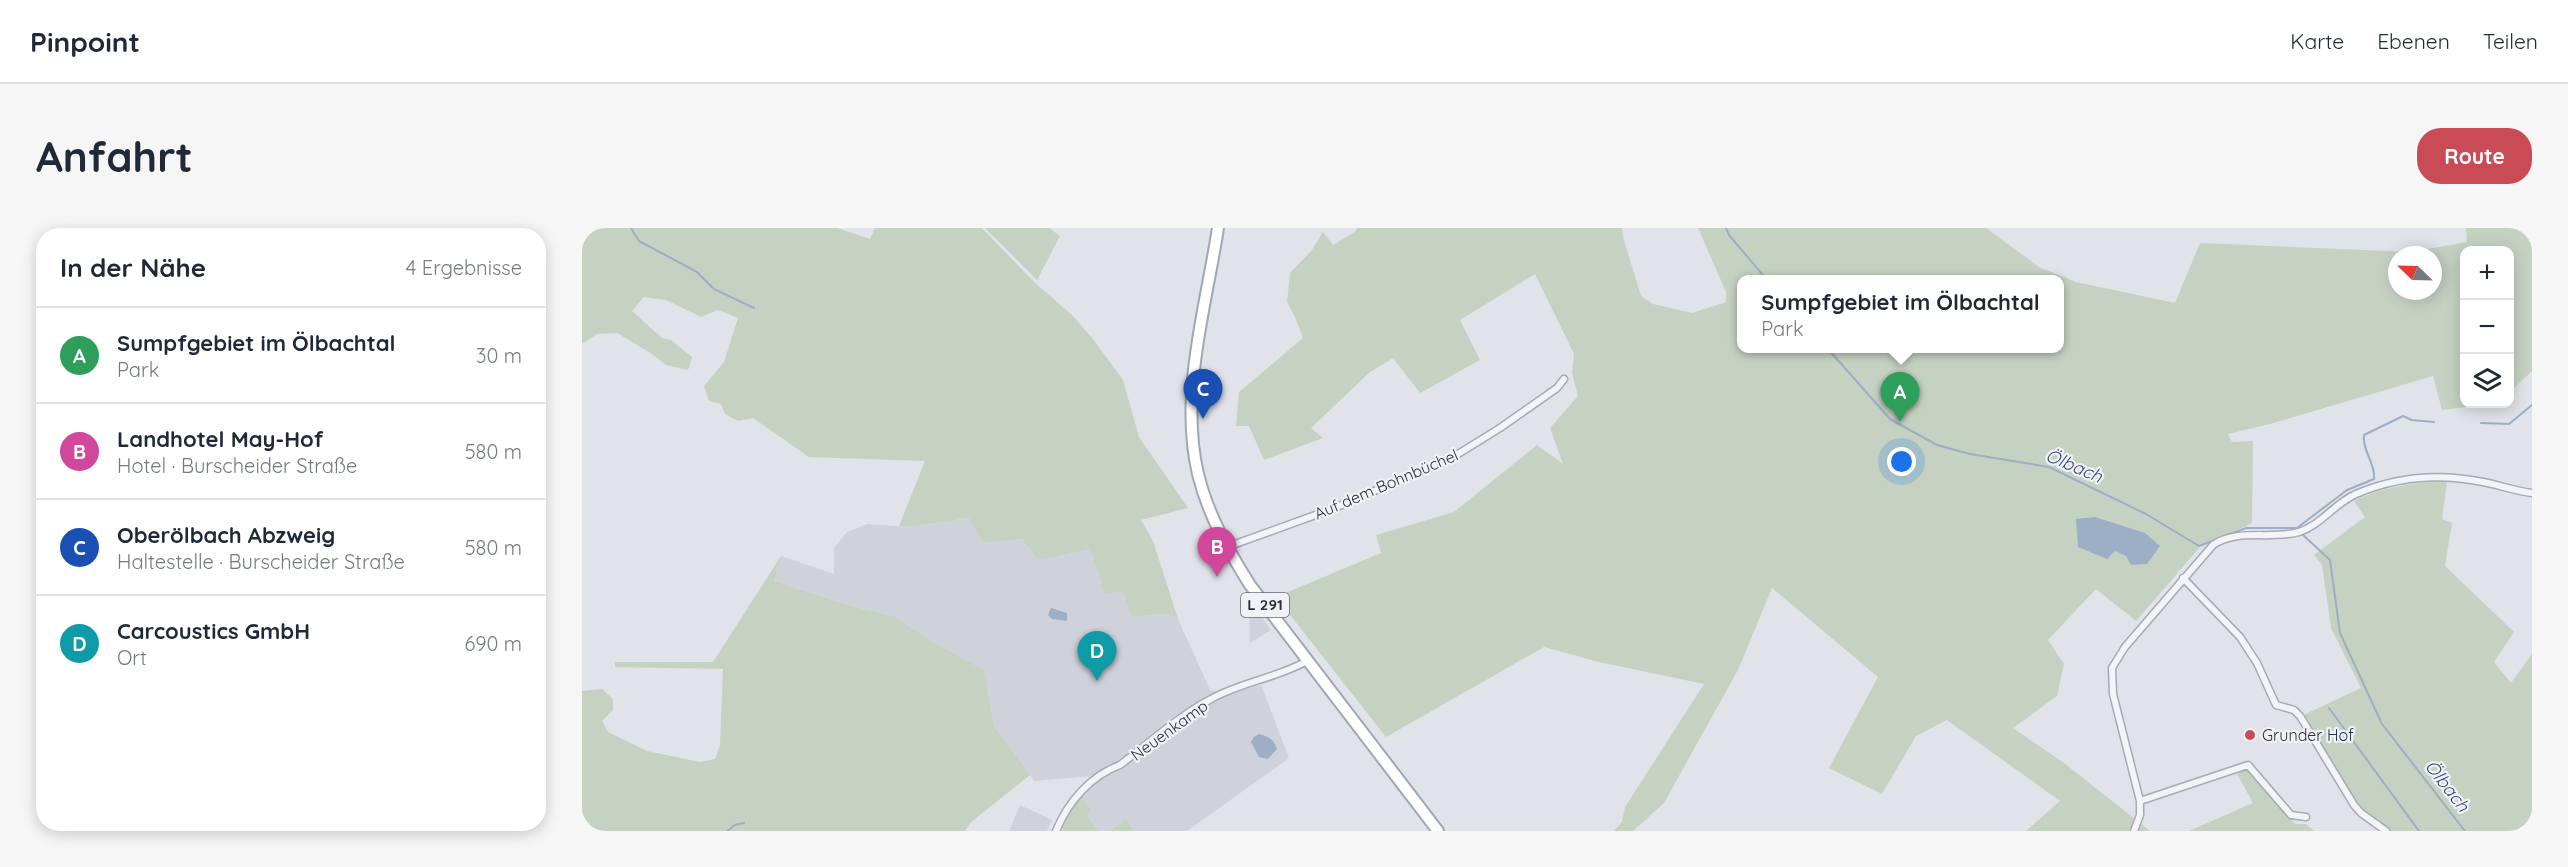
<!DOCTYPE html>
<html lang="de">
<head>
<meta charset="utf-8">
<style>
  body { margin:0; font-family:Quicksand,sans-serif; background:#f6f6f7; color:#1f2937 }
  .controls { position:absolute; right:18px; top:18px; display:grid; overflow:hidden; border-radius:12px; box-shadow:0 3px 15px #0003 }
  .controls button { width:54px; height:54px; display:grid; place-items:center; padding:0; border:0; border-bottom:2px solid #e0e1e3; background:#fff; color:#1f2937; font:30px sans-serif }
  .compass { position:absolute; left:1806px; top:18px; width:54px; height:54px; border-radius:50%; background:#fff; box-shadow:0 3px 15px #0003; rotate:293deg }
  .you { position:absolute; left:1320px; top:234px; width:21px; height:21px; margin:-15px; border:4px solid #fff; border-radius:50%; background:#1a73e8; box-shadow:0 0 0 9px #1a73e833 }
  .badge { display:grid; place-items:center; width:39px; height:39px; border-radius:50%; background:#c84b55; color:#fff; font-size:20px; font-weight:700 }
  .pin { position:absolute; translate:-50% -50px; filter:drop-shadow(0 2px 3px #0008) }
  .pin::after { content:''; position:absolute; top:32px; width:21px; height:18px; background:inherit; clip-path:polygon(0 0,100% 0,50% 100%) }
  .popup { position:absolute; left:1155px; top:47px; width:327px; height:78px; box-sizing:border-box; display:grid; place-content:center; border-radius:12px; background:#fff; filter:drop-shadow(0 2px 4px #0005); font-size:20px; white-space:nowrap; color:#747a83 }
  .popup b { font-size:22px; color:#1f2937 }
  .popup::after { content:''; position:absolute; left:50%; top:100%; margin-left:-12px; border:12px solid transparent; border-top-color:#fff }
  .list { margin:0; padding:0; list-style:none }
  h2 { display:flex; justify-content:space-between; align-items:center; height:78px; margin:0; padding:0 24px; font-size:26px }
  h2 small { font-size:20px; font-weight:400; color:#747a83 }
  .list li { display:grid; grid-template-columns:39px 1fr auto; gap:18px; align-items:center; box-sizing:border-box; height:96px; padding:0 24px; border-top:2px solid #e0e1e3 }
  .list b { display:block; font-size:22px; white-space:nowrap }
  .list p { margin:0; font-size:20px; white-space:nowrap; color:#747a83 }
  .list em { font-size:20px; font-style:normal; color:#747a83 }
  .icon { flex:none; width:33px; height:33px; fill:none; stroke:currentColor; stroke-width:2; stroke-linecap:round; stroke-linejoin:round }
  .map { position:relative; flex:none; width:1950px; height:603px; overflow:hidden; border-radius:24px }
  header { display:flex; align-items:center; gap:36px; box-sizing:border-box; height:84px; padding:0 30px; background:#fff; border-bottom:2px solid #e0e1e3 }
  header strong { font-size:28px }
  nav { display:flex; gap:33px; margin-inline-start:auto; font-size:21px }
  .intro { display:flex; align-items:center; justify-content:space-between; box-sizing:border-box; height:144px; padding:0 36px }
  h1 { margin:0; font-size:42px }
  .button { padding:15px 27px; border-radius:24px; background:#c84b55; color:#fff; font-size:21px; font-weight:700 }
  main { display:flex; gap:36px; padding:0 36px }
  aside { flex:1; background:#fff; border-radius:24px; box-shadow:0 3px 15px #0003 }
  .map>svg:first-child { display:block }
</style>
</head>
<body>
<header>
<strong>Pinpoint</strong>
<nav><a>Karte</a><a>Ebenen</a><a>Teilen</a></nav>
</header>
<div class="intro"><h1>Anfahrt</h1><a class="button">Route</a></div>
<main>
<aside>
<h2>In der Nähe<small>4 Ergebnisse</small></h2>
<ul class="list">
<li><span class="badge" style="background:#2e9e5b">A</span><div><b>Sumpfgebiet im Ölbachtal</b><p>Park</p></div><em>30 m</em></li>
<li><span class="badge" style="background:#d1479c">B</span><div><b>Landhotel May-Hof</b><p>Hotel · Burscheider Straße</p></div><em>580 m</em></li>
<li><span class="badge" style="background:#1a4fb4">C</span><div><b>Oberölbach Abzweig</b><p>Haltestelle · Burscheider Straße</p></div><em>580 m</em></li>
<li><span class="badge" style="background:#0f9aa8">D</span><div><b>Carcoustics GmbH</b><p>Ort</p></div><em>690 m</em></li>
</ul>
</aside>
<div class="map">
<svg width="1950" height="603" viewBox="0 0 1950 603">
  <rect width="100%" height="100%" fill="#e0e3e9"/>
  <path fill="#cfd2da" d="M388 290 401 315 440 311 465 331 508 321 523 364H541L549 389 587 386 596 391 628 462 646 466 679 457 707 530 605 603H552L544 590 528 603H517L505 587 509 583 500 567 510 548 452 553 412 498 402 442 348 412 312 388 269 378 192 353 199 328 252 346V320L265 304 285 296 328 299Z
    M669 373 689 402 668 415 667 374Z
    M438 577 470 592 465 603H427Z"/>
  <path fill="#c5d2c2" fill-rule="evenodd" d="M0 0H255L288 11 293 0H400L453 55 490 87 511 111 541 152 557 209 606 280 559 292 571 313 596 391 586 386 549 389 541 364 523 365 508 321 465 331 455 330 440 311 401 315 387 290 328 299 317 298 343 233 227 229 171 190 156 193 143 186 139 176 127 173 122 158 142 134 156 90 136 82 119 89 84 72 62 69 50 83 80 110 89 112 110 129 106 142 84 137 70 126 35 105 15 106 0 116Z
    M403 0H467L478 8 455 52Z
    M775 0H1040L1041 9 1059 68 1071 76 1110 85 1144 74V64L1116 0H1404L1457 39 1494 54 1593 75 1618 15 1830 24 1885 14 1884 0H1950V143L1928 164V22H1882V176H1895L1893 178 1860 182 1851 148 1688 196 1646 206 1650 214 1671 213 1670 295 1618 319 1554 393 1514 361 1466 412 1482 436 1475 468 1431 500 1482 535 1568 603H1444L1478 573 1365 492 1334 508 1300 566 1247 540 1296 449 1190 360 1156 442 1082 575 1051 603H1032L1040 594 1043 579 1122 456 1017 434 962 419 804 509 694 369 799 325 794 307 872 284 955 217 981 236 968 200 996 168 990 145 992 126 953 46 878 92 898 132 838 165 811 130 788 144 729 200 741 210 682 232 667 198H654L657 164 721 110 713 89 705 74 708 45 730 22 741 4 751 17 773 4ZM1815 27H1851V63H1815ZM1159 52H1477V121H1159Z
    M1865 253 1860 291 1870 295 1863 338 1932 404 1912 434 1929 455 1950 426V603H1799L1775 585 1715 490 1779 460 1749 400 1740 337 1732 327 1783 289 1772 273C1802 258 1832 255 1865 253Z
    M199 328 192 353 269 378 312 388 348 412 402 442 412 498 448 547 388 595 383 603H0V463L20 461 31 471V482L20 493 26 504 65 523 118 534 133 531 138 517 141 441 33 439V434H131Z
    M1665 541 1713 596H1724L1732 603H1607L1671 575 1655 546Z
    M500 567 509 583 505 587 517 603H479L489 578Z
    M544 590 552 603H528Z"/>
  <path fill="#9daec7" d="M1513 289 1563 305 1578 318 1565 336 1549 337 1544 328 1533 323 1525 331 1496 319 1494 291Z
    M469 380 485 385V393L470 391 466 387Z
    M677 506C687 509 692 511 695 521L686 531 677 529 669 514 672 509Z"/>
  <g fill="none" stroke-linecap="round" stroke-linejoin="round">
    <path stroke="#9daec7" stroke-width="2" d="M49 0 57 13 115 44 132 61 172 80
      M1144 0 1147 7 1185 52
      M1246 121 1308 191 1355 217 1388 226 1467 239 1564 286 1617 318 1664 300H1715L1765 262 1792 251C1794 236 1780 223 1782 207L1821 188 1830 192 1852 194
      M1899 195 1927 196 1950 177
      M1721 307 1748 332 1758 405 1800 496 1883 603
      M1747 480 1837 603
      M145 603 153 597 162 595"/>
    <defs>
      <path id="street" d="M645 319 750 281 868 231 918 200 975 160 982 151
        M1601 350 1658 409 1675 435 1694 477 1712 482 1718 488 1772 577 1779 585 1804 603
        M1558 573 1666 537 1709 587 1724 589
        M474 603C486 574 508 548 538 537 567 515 597 488 629 471 659 454 695 450 725 433
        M1552 603 1558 587V573L1531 466 1530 440 1543 419 1631 317C1655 300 1690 312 1717 304 1739 297 1753 275 1774 266 1816 248 1857 245 1901 254 1917 257 1933 263 1950 265"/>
      <path id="primary" d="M636 0C624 79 597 165 616 246 626 287 646 322 668 357L856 603"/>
    </defs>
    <use href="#street" stroke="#a6aab3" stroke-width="9"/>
    <use href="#primary" stroke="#a0a7b4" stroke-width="14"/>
    <use href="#street" stroke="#f3f4f7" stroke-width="6"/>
    <use href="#primary" stroke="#fff" stroke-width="10"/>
  </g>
  <circle fill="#c84b55" stroke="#f0f2f6" stroke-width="2" cx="1668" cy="507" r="6"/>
  <g text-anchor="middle" stroke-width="4.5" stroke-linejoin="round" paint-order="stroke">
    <rect fill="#f0f2f6" stroke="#656a76" stroke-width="1.5" x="659" y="365" width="48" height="24" rx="4.5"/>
    <g font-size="15" font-weight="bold" fill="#2a303f">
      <text x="683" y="382">L 291</text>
    </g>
    <g font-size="16" fill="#2a303f" stroke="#f0f2f6">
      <text transform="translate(804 256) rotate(-23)" y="6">Auf dem Bohnbüchel</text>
      <text transform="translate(587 502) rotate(-36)" y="6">Neuenkamp</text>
    </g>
    <g font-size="16" fill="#2a303f" stroke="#f0f2f6" text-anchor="start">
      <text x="1680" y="513">Grunder Hof</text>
    </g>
    <g font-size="18" font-style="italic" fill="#364c71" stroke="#f0f2f6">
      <text transform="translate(1492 238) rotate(23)" y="6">Ölbach</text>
      <text transform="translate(1865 558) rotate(52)" y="6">Ölbach</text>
    </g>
  </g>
</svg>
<div class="controls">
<button>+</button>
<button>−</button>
<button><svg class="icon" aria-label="layers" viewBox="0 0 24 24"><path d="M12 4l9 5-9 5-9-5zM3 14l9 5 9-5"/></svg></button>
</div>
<svg class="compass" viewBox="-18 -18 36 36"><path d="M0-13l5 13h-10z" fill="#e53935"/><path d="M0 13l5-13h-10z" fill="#747a83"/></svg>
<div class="you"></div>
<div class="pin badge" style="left:1318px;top:194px;background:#2e9e5b">A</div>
<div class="popup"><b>Sumpfgebiet im Ölbachtal</b>Park</div>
<div class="pin badge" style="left:635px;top:349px;background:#d1479c">B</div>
<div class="pin badge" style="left:621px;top:191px;background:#1a4fb4">C</div>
<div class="pin badge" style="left:515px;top:453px;background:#0f9aa8">D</div>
</div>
</main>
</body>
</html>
